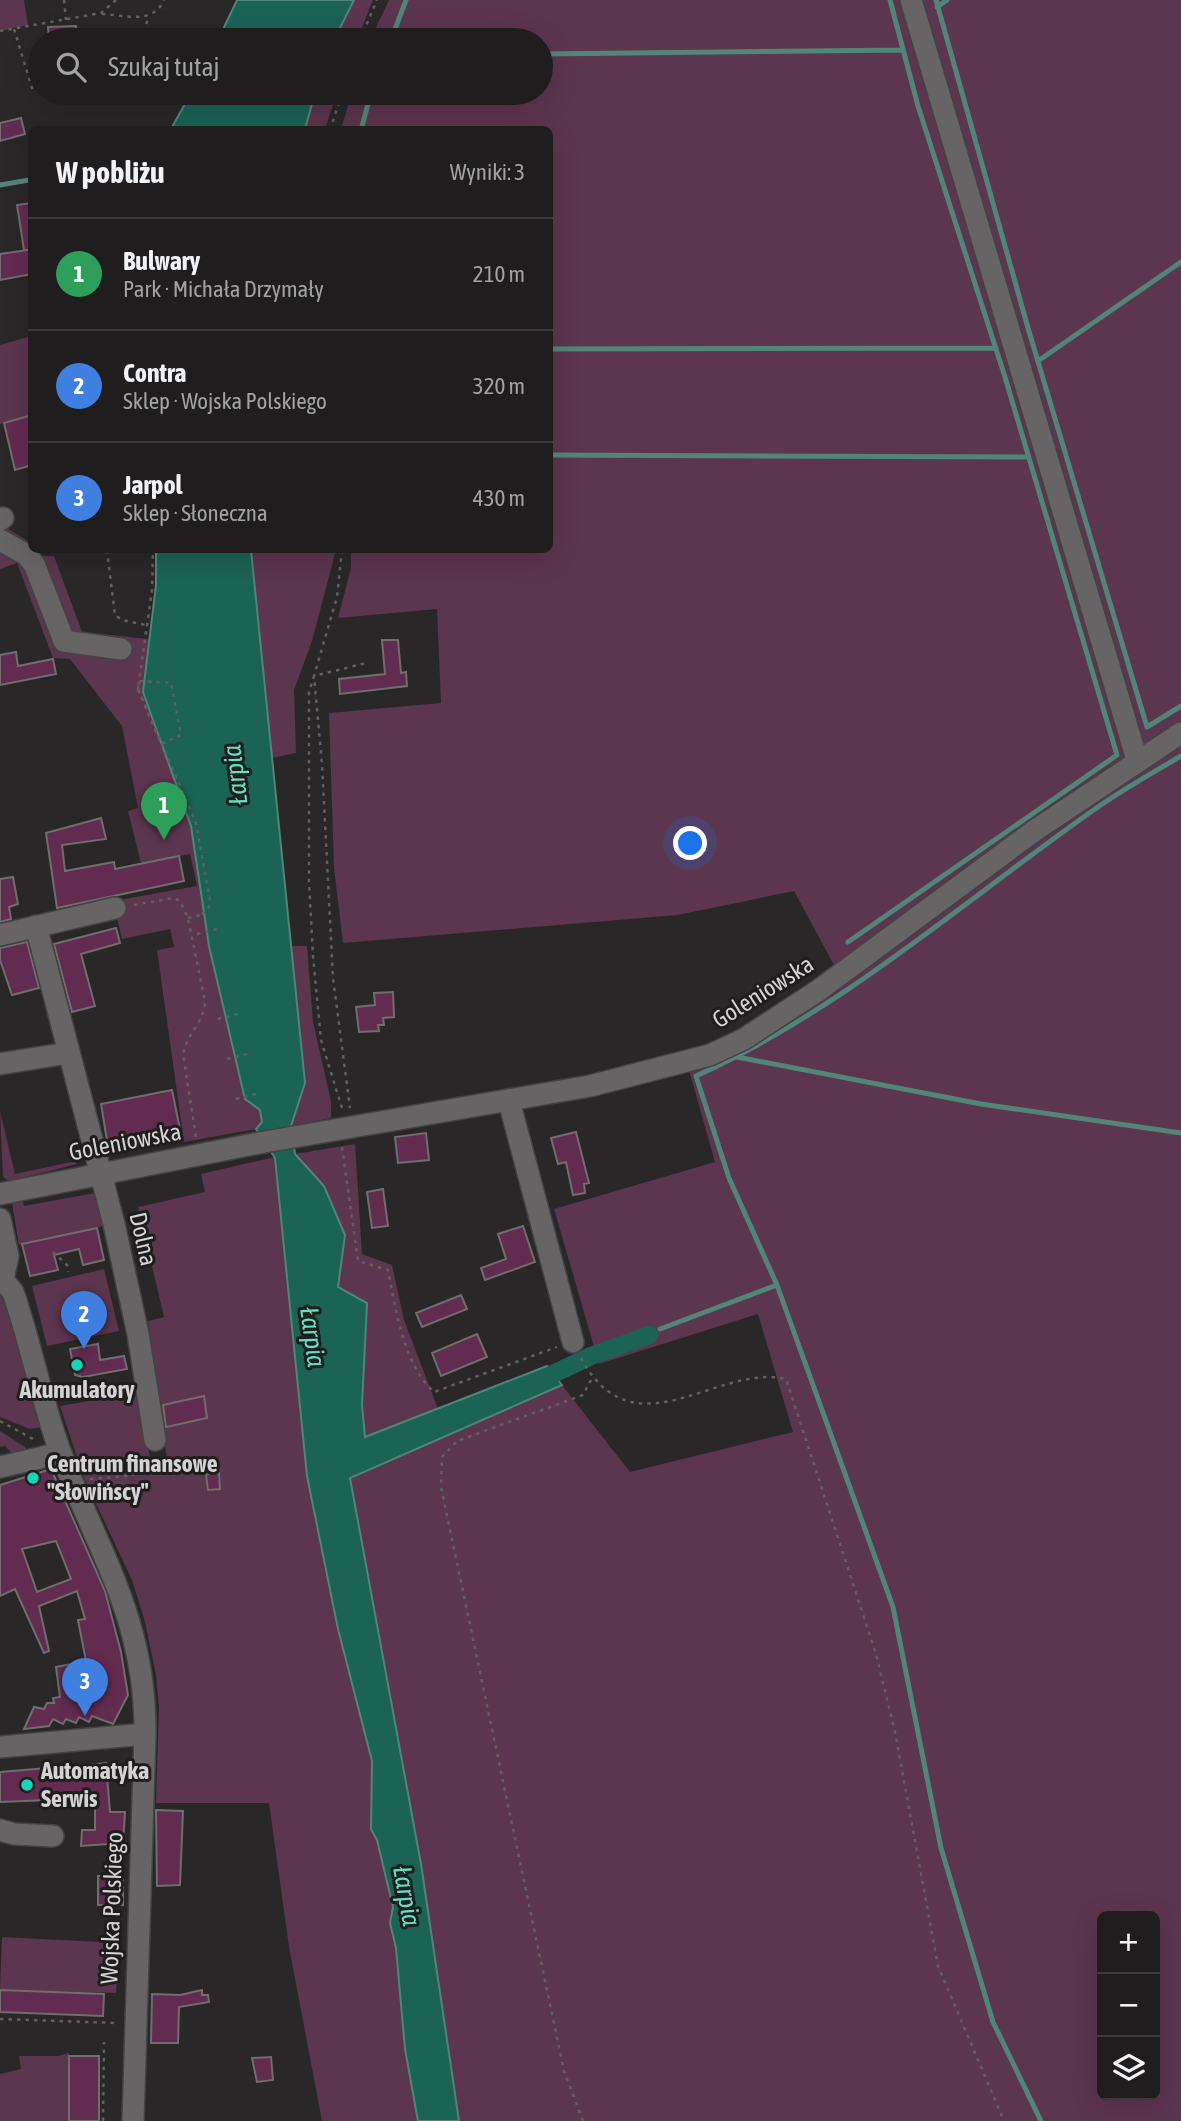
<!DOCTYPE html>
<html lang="pl">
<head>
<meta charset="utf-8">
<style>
  body { margin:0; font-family:"Asap Condensed",sans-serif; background:#272627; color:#f1f3f6 }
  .controls { position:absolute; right:21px; bottom:21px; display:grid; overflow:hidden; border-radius:10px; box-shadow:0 7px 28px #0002 }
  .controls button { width:63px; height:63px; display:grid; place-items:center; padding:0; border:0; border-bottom:2px solid #3c3b3c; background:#1f1d1e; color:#f1f3f6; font:35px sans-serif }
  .you { position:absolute; left:691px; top:844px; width:24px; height:24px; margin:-18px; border:5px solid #fff; border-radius:50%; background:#1a73e8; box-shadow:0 0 0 10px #1a73e833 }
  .badge { display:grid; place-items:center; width:46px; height:46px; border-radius:50%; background:#bca0f2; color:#fff; font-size:23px; font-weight:700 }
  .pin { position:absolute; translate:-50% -58px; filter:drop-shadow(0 2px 4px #0008) }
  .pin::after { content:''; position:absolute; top:37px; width:24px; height:21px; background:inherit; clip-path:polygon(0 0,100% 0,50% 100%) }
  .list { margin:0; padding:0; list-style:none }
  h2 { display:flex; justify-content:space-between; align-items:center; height:91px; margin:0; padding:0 28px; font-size:30px }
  h2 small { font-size:23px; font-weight:400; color:#a1a2a4 }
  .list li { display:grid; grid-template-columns:46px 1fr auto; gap:21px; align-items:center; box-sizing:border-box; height:112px; padding:0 28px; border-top:2px solid #3c3b3c }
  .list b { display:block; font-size:26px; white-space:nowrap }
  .list p { margin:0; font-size:23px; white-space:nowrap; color:#a1a2a4 }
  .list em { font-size:23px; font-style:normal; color:#a1a2a4 }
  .icon { flex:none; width:38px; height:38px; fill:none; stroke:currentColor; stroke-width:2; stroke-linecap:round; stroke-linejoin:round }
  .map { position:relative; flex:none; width:1181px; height:2121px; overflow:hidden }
  .search { position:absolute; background:#1f1d1e; box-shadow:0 7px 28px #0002; left:28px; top:28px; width:525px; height:77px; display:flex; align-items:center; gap:18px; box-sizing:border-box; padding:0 24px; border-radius:38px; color:#a1a2a4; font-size:26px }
  .panel { position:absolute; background:#1f1d1e; box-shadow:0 7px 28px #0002; left:28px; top:126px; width:525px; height:427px; border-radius:10px }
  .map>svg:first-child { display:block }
</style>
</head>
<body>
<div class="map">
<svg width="1181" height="2121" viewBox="0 0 1181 2121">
  <rect width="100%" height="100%" fill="#292728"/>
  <path fill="#5c354e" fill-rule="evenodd" d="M0 0H24L28 25 0 31Z
    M354 0H373L357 40H334Z
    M389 0H1181V2121H459L421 1864 350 1477 562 1385 630 1472 793 1432 758 1314 599 1364 554 1209 715 1162 689 1070 834 965 794 891 678 915 343 943 334 868 329 713 441 703 437 609 338 618 351 568V550H550V130L341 129 352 93H541V40H370ZM1102 1916H1155V2095H1102Z
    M315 93H337L325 129H305Z
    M31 336V415L0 424V345Z
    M5 527 31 543 32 550H36L41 556H54L82 632 148 639 144 692 191 826 209 946 243 1089 245 1099 260 1109 262 1122 256 1129 184 1142 157 950 174 947 170 929 122 939 113 901 197 886 190 854 141 863 128 811 138 808 122 726 70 659 53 658 17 563 0 569V529Z
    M251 550H336L312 641 294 690 296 753 272 758Z
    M290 946H307L313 1022 331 1101V1118L291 1126 305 1082Z
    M0 1111 15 1174 76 1161 77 1164 9 1181 3 1177Z
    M355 1144 362 1254 392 1265 404 1320 438 1409 365 1437 362 1405 367 1303 338 1287 345 1235 295 1154Z
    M275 1157 307 1476 338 1629 372 1761 371 1829 377 1840 393 1907 390 1923 396 1948 405 2049 418 2121H322L289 1947 269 1803H156L159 1707 156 1675 145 1622 132 1580 84 1478 60 1406 135 1393 154 1474 168 1467 148 1321 164 1317 138 1207 205 1192 201 1174Z
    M95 1193 107 1225 19 1245 12 1203 23 1202 24 1206Z
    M104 1269 119 1331 47 1346 32 1286Z
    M0 1295 9 1309 42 1427 30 1429 0 1417Z
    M0 1431 25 1447 27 1453 15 1456 5 1446 0 1447Z
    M2 1937 120 1943 116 1993 0 1990Z
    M69 2053V2121H0V2074L21 2069 19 2056H58Z"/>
  <path fill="#1b6354" stroke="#52857a" stroke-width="2" d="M237 0H354L334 40H218Z
    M191 93H315L305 129H167H171Z
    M156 550H251L305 1083 291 1126 295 1154 324 1186 345 1235 338 1287 367 1303 362 1405 365 1437 547 1366 562 1385 350 1478 421 1864 459 2121H418L405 2049 396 1948 390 1923 393 1907 377 1840 371 1829 372 1761 338 1629 307 1476 275 1158 256 1129 262 1122 260 1110 245 1099 209 946 191 826 143 692 156 585Z"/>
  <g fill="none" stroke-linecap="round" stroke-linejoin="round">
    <path stroke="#52857a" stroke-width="5" d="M936 0 1028 328 1147 727 1181 706
      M937 7 947 0
      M391 40 406 0
      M541 54 903 50
      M361 130 371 93
      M0 185 29 180
      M550 349 996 348
      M1038 361 1181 262
      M550 455 1029 457
      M848 942 1117 755 1005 377 918 106 890 0
      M737 1057 981 1104 1181 1133
      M777 1285 893 1607 941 1848 993 2022 1041 2121
      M660 1329 777 1285 729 1178 696 1076C843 1009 964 901 1095 809 1122 790 1152 773 1181 756"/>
    <path stroke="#1b6354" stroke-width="18" d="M553 1374 591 1356 649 1335"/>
  </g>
  <path fill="#622b50" stroke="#6f6d6e" stroke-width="2" fill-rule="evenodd" d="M76 26 77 40H49L48 27Z
    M21 118 25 134 0 141V123Z
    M32 203V274L0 280V254L28 250H24L17 205Z
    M32 415V465L15 470 4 423Z
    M382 640H398L401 673 406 672 407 686 340 694 339 679 385 674Z
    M16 652 18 666 53 659 56 674 0 685V655Z
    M101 818 106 839 62 845 65 871 114 862 115 869 179 856 184 881 57 908 46 833Z
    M13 877 18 904 9 907 11 919 0 922V879Z
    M116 928 120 943 81 954 95 1006 72 1012 54 944Z
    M27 942 39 988 12 995 0 960V948Z
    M393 992 394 1017 383 1018 384 1025H378L379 1031 359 1032 356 1007 375 1005 374 993Z
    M172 1090 181 1134 109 1153 101 1104Z
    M576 1132 589 1183 584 1184 585 1193 573 1195 566 1162 558 1164 551 1138Z
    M426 1133 429 1160 398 1163 395 1137Z
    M383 1189 388 1226 372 1228 367 1192Z
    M523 1226 535 1262 485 1280 481 1268 506 1259 498 1234Z
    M97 1228 104 1260 83 1265 79 1249 54 1255 58 1270 30 1276 22 1244Z
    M461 1295 467 1309 422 1327 416 1313Z
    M477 1334 487 1357 441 1376 432 1353Z
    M98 1344 100 1360 124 1356 127 1369 83 1377 75 1375 70 1349Z
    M204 1396 207 1418 166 1427 163 1405Z
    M51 1469 105 1591 121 1652 128 1695 113 1724 92 1716 89 1722 79 1717 76 1723 66 1719 63 1724 53 1719 49 1726 24 1729 34 1707 44 1709 47 1703H54L53 1698 60 1697 56 1667 86 1661 78 1620 85 1619 77 1591 39 1606 49 1651 44 1653 15 1589 0 1596V1485ZM56 1541 71 1579 37 1592 22 1549Z
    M219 1473 220 1489 208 1490 206 1474Z
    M106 1763 110 1812H125L123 1843 81 1846 82 1830H95V1793L49 1797V1800L0 1802V1772Z
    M156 1810 183 1811 180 1885 157 1886Z
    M98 1876H123V1905H98Z
    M0 1990 104 1994 103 2016 0 2012Z
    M202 1990V1995H208L209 2002 179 2007 178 2043H151L152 1994 180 1995Z
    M69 2056H99V2121H69Z
    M271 2057 273 2080 257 2082 252 2058Z"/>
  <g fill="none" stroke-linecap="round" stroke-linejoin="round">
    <defs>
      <path id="minor" d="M911 0 1137 760
        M0 520 3 518
        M0 540 27 555 35 566 64 641 121 649
        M36 926 114 1224 138 1334 155 1440
        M0 935 115 908
        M0 1064 68 1053
        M509 1101 573 1342
        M0 1194 259 1143 590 1086 710 1055 744 1039 819 990 1034 831 1181 733
        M0 1219 8 1256 3 1279
        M0 1276 13 1292C31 1344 41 1399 60 1451 98 1552 146 1619 145 1734L133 2121
        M0 1467 61 1453
        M0 1747 145 1734
        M0 1830 14 1834 53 1836"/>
    </defs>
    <use href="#minor" stroke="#444344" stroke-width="24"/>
    <path stroke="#615f60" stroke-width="2.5" stroke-dasharray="3.5 5" stroke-linecap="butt" d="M64 0 66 20
      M102 14C125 15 153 25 164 0
      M14 29 33 91
      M0 31 101 13 116 0
      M140 40 149 17
      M360 40 377 0
      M330 130 342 93
      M107 550 115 615 122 620 146 625
      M342 550 337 597 314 676 322 764 333 978 350 1108
      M138 689 139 681 171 683 181 735 161 744 138 689 152 590 153 550
      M134 905 173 898 180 901 188 918 205 1002C204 1022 187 1034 183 1054L196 1137
      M188 918 201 915
      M197 934 217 929
      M218 1019 238 1014
      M227 1059 247 1054
      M236 1099 256 1094
      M342 1108 321 1040 313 956 309 882V692L314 676 366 663
      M342 1147 358 1261 388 1270C395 1307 404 1366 434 1392L557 1347
      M53 1252 67 1265 68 1272
      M581 1358C634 1456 717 1363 786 1379L876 1654 895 1732 938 1966 1004 2121
      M0 1421 33 1439
      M90 1479 128 1476 136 1473 148 1458
      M0 2019 117 2023
      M103 2121 104 2042
      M583 2121 564 2071 441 1487 442 1457 457 1441 583 1395 591 1380"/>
    <use href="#minor" stroke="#676466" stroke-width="21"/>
    <path stroke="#615f60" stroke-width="2.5" stroke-dasharray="3.5 5" stroke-linecap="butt" d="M138 689 196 823 210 900 209 907 201 915"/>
  </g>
  <g fill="#15d5b3" stroke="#1f1d1e" stroke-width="2.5">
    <circle cx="77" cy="1365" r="7"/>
    <circle cx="33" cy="1478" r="7"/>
    <circle cx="27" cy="1785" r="7"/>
  </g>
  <g text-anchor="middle" stroke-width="6" stroke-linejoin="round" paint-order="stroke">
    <g font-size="24" fill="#d4d3d4" stroke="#1f1d1e">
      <text transform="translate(763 992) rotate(-32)" y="8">Goleniowska</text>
      <text transform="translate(125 1142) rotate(-11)" y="8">Goleniowska</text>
      <text transform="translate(143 1239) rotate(77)" y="8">Dolna</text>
      <text transform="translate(112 1908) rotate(-88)" y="8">Wojska Polskiego</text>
    </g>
    <g font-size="24" font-weight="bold" fill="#d4d3d4" stroke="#1f1d1e" text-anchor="start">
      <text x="77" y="1398" text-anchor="middle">Akumulatory</text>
      <text x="47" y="1472">Centrum finansowe<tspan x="47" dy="28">"Słowińscy"</tspan></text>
      <text x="41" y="1779">Automatyka<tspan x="41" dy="28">Serwis</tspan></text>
    </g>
    <g font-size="26" font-style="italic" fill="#60e1c4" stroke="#1f1d1e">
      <text transform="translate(235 775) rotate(-97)" y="9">Łarpia</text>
      <text transform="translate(313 1337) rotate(82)" y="9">Łarpia</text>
      <text transform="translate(407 1896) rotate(80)" y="9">Łarpia</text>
    </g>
  </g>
</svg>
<div class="controls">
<button>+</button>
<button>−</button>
<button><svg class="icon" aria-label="layers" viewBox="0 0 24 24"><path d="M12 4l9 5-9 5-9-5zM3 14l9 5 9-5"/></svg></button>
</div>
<div class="you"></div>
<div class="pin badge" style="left:164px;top:840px;background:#2e9e5b">1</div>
<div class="pin badge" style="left:84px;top:1349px;background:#3f7fe0">2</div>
<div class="pin badge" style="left:85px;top:1716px;background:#3f7fe0">3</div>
<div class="search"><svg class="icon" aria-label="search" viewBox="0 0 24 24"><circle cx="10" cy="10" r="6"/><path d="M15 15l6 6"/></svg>Szukaj tutaj</div>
<section class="panel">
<h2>W pobliżu<small>Wyniki: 3</small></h2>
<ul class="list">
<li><span class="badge" style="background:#2e9e5b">1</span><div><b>Bulwary</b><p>Park · Michała Drzymały</p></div><em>210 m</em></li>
<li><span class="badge" style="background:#3f7fe0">2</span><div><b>Contra</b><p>Sklep · Wojska Polskiego</p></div><em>320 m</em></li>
<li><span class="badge" style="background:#3f7fe0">3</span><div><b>Jarpol</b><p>Sklep · Słoneczna</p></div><em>430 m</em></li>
</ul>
</section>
</div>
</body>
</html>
